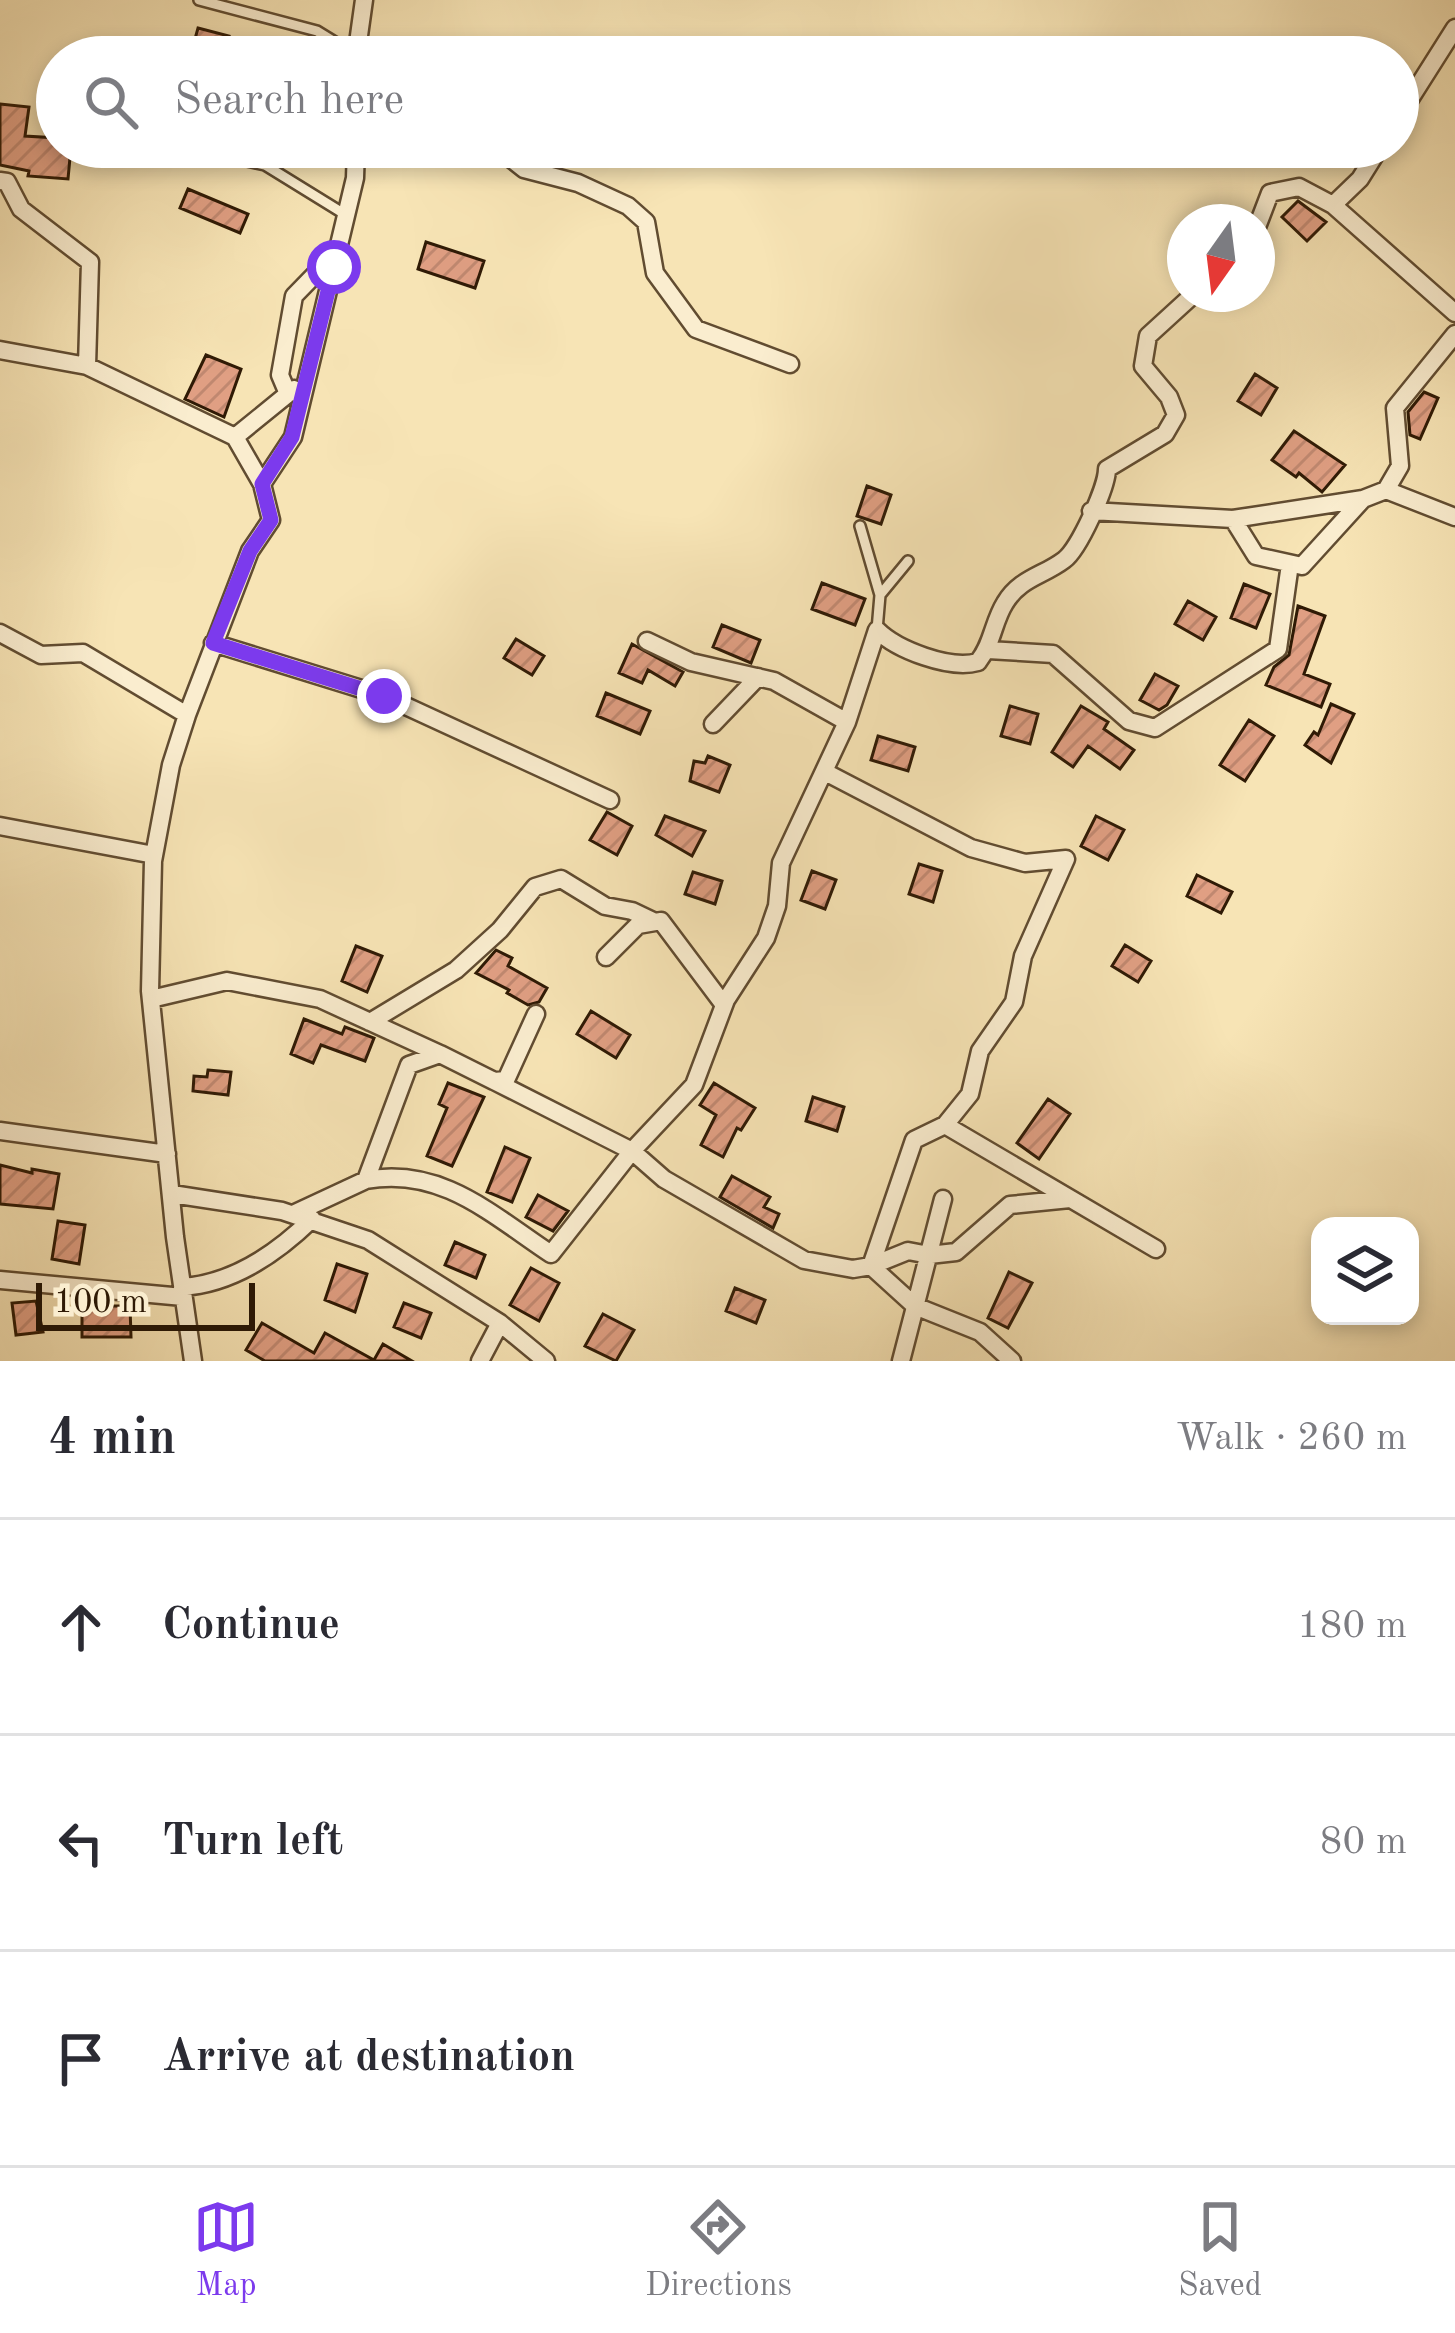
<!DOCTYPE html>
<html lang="en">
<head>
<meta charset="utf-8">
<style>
  body { margin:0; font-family:"Old Standard TT",serif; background:#f7f7f7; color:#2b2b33 }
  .controls { position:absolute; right:36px; bottom:36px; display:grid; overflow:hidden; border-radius:24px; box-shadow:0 6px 18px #0003 }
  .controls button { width:108px; height:108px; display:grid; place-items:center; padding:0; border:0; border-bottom:3px solid #e1e1e2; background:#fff; color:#2b2b33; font:60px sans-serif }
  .compass { position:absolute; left:1167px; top:204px; width:108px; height:108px; border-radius:50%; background:#fff; box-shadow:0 6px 18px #0003; rotate:194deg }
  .scale { position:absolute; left:36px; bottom:30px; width:219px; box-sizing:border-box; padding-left:12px; border:6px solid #2f1a05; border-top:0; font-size:33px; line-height:42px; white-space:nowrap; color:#2f1a05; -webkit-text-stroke:9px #faedcf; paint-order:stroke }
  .stop { position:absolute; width:36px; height:36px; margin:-27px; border:9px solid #7c3aed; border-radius:50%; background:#fff }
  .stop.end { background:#7c3aed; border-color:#fff; box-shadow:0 3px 12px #0008 }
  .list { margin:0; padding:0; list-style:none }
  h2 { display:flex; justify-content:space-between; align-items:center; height:156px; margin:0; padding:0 48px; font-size:51px }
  h2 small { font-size:39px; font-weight:400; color:#7c7c81 }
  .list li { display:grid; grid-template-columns:78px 1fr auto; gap:36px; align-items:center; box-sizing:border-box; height:216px; padding:0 48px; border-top:3px solid #e1e1e2 }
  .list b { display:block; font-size:45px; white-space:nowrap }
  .list em { font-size:39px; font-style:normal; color:#7c7c81 }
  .icon { flex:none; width:66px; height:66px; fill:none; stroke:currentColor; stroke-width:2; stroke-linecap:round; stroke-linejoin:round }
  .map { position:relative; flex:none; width:1455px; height:1361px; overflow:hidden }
  .search { position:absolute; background:#fff; box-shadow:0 6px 18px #0003; left:36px; right:36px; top:36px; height:132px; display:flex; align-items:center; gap:30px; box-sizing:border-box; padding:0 42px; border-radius:66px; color:#7c7c81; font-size:45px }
  .sheet { height:804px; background:#fff }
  nav { display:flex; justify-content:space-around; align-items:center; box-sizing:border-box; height:168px; border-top:3px solid #e1e1e2; background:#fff; font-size:33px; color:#7c7c81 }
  nav a { display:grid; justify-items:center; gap:6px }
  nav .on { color:#7c3aed }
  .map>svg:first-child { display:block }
</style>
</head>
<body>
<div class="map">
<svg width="1455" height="1361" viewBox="0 0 1455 1361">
  <defs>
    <pattern id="building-hatch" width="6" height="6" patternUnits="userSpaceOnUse" patternTransform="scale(3)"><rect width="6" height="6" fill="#e09f83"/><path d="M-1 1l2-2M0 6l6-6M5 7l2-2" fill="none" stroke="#c08870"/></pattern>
  </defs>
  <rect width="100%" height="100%" fill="#f7e4b5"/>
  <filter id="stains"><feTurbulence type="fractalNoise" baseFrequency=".00167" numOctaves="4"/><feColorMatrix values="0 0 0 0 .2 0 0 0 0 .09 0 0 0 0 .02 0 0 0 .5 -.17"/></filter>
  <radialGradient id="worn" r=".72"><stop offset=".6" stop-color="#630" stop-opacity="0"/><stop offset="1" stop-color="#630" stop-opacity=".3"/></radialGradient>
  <path fill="url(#building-hatch)" stroke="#2f1a05" stroke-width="3" d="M198 28 229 36 223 57H190Z
    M0 104 29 107 25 136 57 138V147H71L68 179 28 176 29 171 0 165Z
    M188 189 248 214 240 233 180 208Z
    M1298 201 1326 222 1307 241 1282 217Z
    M426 242 484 261 475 288 418 269Z
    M206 355 241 369 224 417 185 399Z
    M1255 374 1277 388 1261 415 1238 401Z
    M1424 392 1438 398 1420 439 1410 435 1408 412Z
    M1294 431 1345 465 1322 492 1299 473 1296 477 1272 460Z
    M867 486 891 495 881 524 857 516Z
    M822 583 865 599 855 625 812 609Z
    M1244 584 1270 594 1256 628 1231 618Z
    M1188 601 1216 617 1203 640 1175 624Z
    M1298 606 1325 616 1304 674 1330 684 1321 707 1266 685 1274 667 1289 655Z
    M722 625 760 640 751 663 713 647Z
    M516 639 544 656 532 675 504 658Z
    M632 644 683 672 675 686 648 670 642 683 619 673Z
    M1155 674 1178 686 1167 705 1159 710 1140 700Z
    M606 693 650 711 640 734 597 716Z
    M1331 704 1354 714 1331 763 1305 745 1314 732 1318 735Z
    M1010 706 1038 714 1030 744 1001 736Z
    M1081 706 1108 722 1104 729 1134 750 1120 769 1088 746 1073 767 1052 752Z
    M1249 720 1274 736 1245 781 1220 765Z
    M878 736 915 747 908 771 871 760Z
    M708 756 730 765 719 792 690 781 694 761 705 763Z
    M607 812 632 826 617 855 590 840Z
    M665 816 705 831 692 856 656 835Z
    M1096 816 1124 830 1108 860 1081 846Z
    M919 864 942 871 933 902 909 894Z
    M812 871 836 880 825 909 801 900Z
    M693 872 722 881 715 904 685 894Z
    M1197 875 1232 892 1221 913 1187 896Z
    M1125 945 1151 961 1138 982 1112 966Z
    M356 946 382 956 367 992 342 981Z
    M496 950 512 958 508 966 547 988 539 1002 528 1005 507 993 509 990 476 973Z
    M591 1011 630 1035 616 1058 577 1034Z
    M304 1019 342 1034 345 1027 374 1038 365 1061 321 1045 313 1063 291 1054Z
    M208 1070 231 1072 228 1095 193 1091 194 1076 207 1077Z
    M448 1083 484 1097 452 1166 427 1156 447 1108 439 1104Z
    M714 1083 755 1108 741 1130 737 1128 723 1157 701 1145 716 1115 700 1105Z
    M813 1097 844 1107 837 1131 806 1121Z
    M1048 1099 1070 1114 1039 1159 1017 1143Z
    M505 1147 530 1158 512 1202 487 1192Z
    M0 1165 32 1173V1169L59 1174 53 1209 0 1204Z
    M732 1176 770 1197 764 1207 779 1214 773 1228 720 1197Z
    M538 1195 568 1211 553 1231 526 1217Z
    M58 1221 85 1225 79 1264 52 1259Z
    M455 1242 485 1255 476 1278 445 1265Z
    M337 1264 367 1274 355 1312 325 1300Z
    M531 1268 559 1283 539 1321 510 1305Z
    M1009 1272 1032 1283 1008 1328 988 1318Z
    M735 1288 765 1300 756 1323 726 1311Z
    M36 1301 43 1332 16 1335 12 1303Z
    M404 1303 431 1313 421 1338 394 1327Z
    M82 1306H130L131 1337H82Z
    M603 1314 634 1330 616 1361 585 1346Z
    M262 1323 314 1353 325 1333 374 1360 383 1344 412 1361H265L246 1350Z"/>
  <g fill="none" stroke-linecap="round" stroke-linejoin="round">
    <defs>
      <path id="service" d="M199 0 317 31 356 55
        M185 147 265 165 346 215
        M860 526 880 595 877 630
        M880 595 908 561"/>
      <path id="minor" d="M357 45 391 57
        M356 57 364 0
        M1398 118 1455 28
        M496 147 524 169 578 183 628 206 646 222 655 273 696 329 790 364
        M0 181 7 182 21 209 90 262 87 366
        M1333 205 1360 179 1380 147
        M1257 227 1270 193 1299 187 1333 205 1455 313
        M0 350 87 366 235 437
        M288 394 280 375 294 296 336 253
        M262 484 235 437 294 389
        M1386 490 1400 466 1395 408 1455 334
        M1091 511 1233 519 1256 556 1302 566 1363 499 1386 490 1455 517
        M1233 519 1363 499
        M0 633 41 655 83 653 187 715
        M647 641 691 662 774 681 847 722
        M213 643 384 696 610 800
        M988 650 1053 654 1129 721 1155 728 1278 649 1290 564
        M713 724 758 677
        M825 772 971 848 1025 863 1066 859 1023 956 1014 1002 980 1051 970 1094 945 1125
        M0 826 154 855
        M606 957 638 925 661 921 724 1005
        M151 999 227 981 320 999 440 1054
        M370 1022 456 970 500 930 535 887 561 879 605 906 632 911 655 922
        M494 1081 632 1151 664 1179 804 1260 853 1269 871 1266 915 1306 980 1332 1012 1361
        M0 1131 167 1154
        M366 1180C441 1166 492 1215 551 1254L632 1151 694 1085 726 1000 766 938 777 906 781 863 847 722 877 630C897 650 950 670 978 662 993 643 993 622 1005 603 1020 578 1043 576 1064 560 1079 549 1107 487 1107 469L1165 434 1176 415 1169 397 1143 366 1148 336 1194 294
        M172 1194 282 1211 368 1240 500 1323 546 1361
        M293 1214 366 1180 409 1065 440 1054 494 1081 506 1080 536 1014
        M871 1266 914 1140 945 1125 1156 1249
        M871 1266 908 1251 929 1255 956 1252 1010 1205 1070 1199
        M0 1280 183 1297
        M182 1287C232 1284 276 1254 312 1219
        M193 1361 175 1237 150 991 153 861 171 765 187 715 250 551 271 520 262 484 293 437 355 178 356 147
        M480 1361 500 1323
        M901 1361 943 1199"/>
    </defs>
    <use href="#service" stroke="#614c31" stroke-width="14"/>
    <use href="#minor" stroke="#614c31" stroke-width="21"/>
    <use href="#service" stroke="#faedcf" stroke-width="9"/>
    <use href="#minor" stroke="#faedcf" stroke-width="16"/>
  </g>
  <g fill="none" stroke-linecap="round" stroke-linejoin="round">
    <path stroke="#7c3aed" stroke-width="15" d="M334 267 292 437 262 484 271 520 250 551 213 643 384 696"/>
  </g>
  <rect width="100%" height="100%" filter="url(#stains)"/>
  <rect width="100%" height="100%" fill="url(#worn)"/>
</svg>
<div class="controls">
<button><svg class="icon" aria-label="layers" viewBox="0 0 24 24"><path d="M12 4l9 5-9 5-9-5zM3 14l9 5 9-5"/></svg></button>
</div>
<svg class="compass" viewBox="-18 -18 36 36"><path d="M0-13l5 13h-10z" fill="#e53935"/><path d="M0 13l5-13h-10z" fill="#7c7c81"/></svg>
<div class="scale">100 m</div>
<div class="stop" style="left:334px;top:267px"></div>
<div class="stop end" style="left:384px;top:696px"></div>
<div class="search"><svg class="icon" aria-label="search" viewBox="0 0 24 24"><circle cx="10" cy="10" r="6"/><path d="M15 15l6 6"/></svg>Search here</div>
</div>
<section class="sheet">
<h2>4 min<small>Walk · 260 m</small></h2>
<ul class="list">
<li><svg class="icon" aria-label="ahead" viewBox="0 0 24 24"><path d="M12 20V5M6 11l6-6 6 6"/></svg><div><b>Continue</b></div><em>180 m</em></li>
<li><svg class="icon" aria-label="left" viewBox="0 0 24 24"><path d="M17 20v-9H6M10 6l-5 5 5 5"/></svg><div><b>Turn left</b></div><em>80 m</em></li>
<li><svg class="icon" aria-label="arrive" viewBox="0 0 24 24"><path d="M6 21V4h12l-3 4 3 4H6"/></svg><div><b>Arrive at destination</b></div></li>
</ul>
</section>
<nav>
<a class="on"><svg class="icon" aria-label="map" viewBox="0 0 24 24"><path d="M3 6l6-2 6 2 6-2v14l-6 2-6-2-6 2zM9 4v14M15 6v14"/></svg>Map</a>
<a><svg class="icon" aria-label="directions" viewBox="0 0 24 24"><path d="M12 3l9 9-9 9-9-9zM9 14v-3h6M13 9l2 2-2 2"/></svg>Directions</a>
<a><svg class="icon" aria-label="saved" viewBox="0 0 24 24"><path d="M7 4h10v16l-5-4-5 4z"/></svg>Saved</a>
</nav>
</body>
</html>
